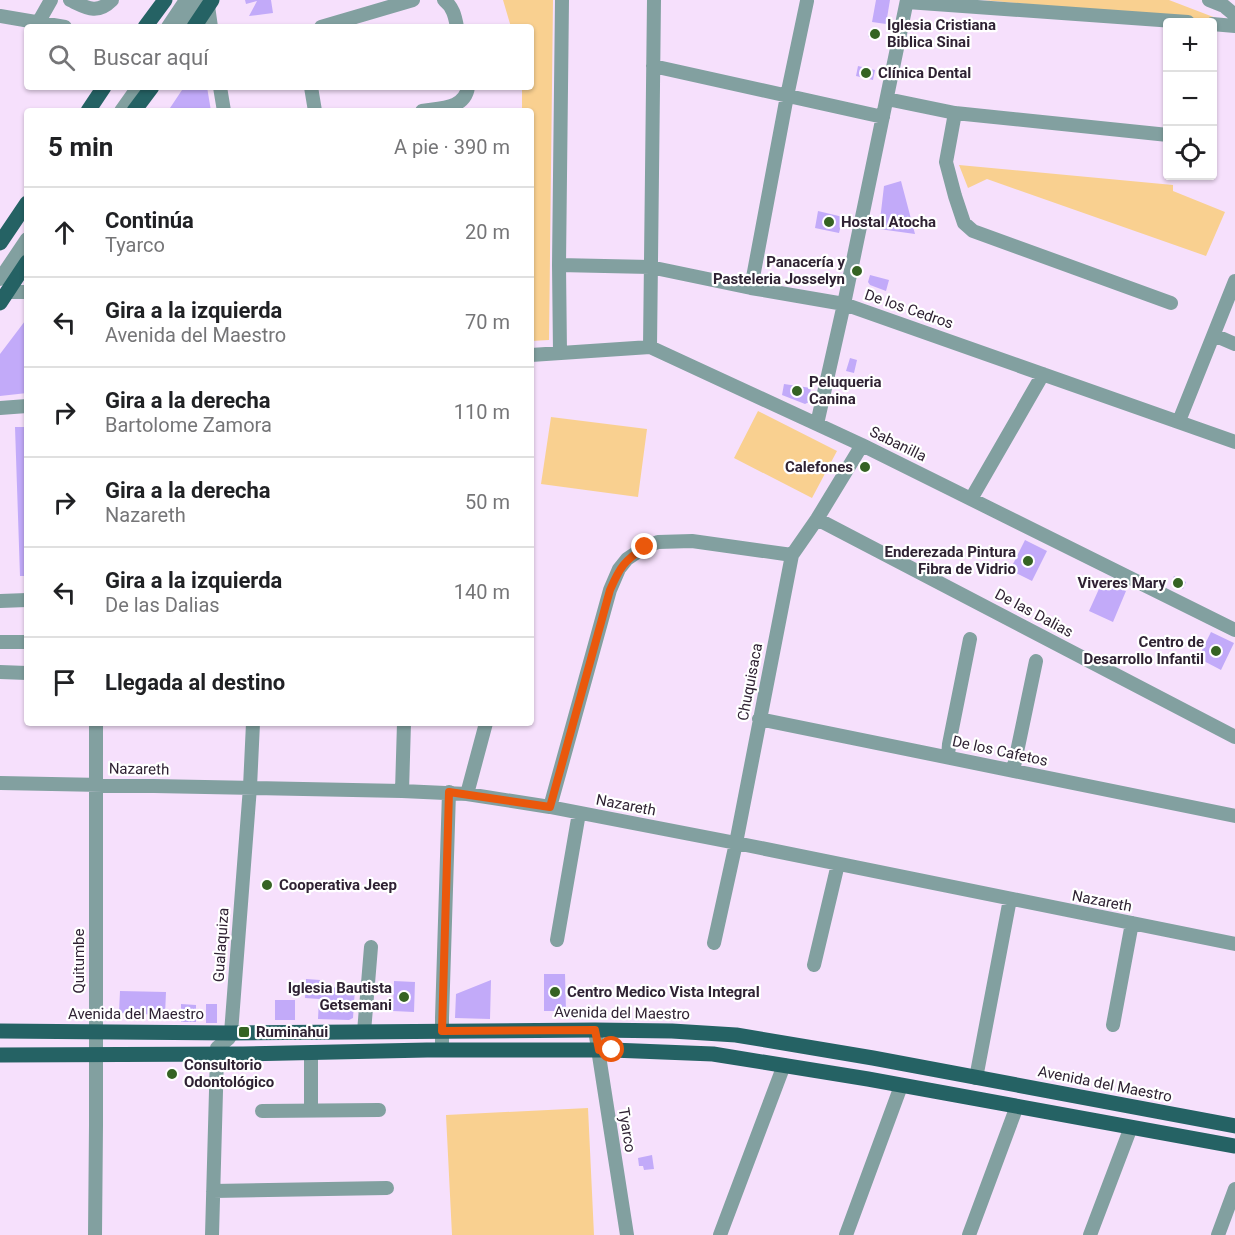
<!DOCTYPE html>
<html lang="es">
<head>
<meta charset="utf-8">
<style>
  body { margin:0; font-family:Roboto,sans-serif; background:#f2f2f2; color:#202124 }
  .controls { position:absolute; right:18px; top:18px; display:grid; overflow:hidden; border-radius:6px; box-shadow:0 2px 4px #0004 }
  .controls button { width:54px; height:54px; display:grid; place-items:center; padding:0; border:0; border-bottom:2px solid #e0e0e0; background:#fff; color:#202124; font:30px sans-serif }
  .stop { position:absolute; width:18px; height:18px; margin:-14px; border:4px solid #ea580c; border-radius:50%; background:#fff }
  .stop.end { background:#ea580c; border-color:#fff; box-shadow:0 2px 6px #0008 }
  .list { margin:0; padding:0; list-style:none }
  h2 { display:flex; justify-content:space-between; align-items:center; height:78px; margin:0; padding:0 24px; font-size:26px }
  h2 small { font-size:20px; font-weight:400; color:#757577 }
  .list li { display:grid; grid-template-columns:39px 1fr auto; gap:18px; align-items:center; box-sizing:border-box; height:90px; padding:0 24px; border-top:2px solid #e0e0e0 }
  .list b { display:block; font-size:22px; white-space:nowrap }
  .list p { margin:0; font-size:20px; white-space:nowrap; color:#757577 }
  .list em { font-size:20px; font-style:normal; color:#757577 }
  .icon { flex:none; width:33px; height:33px; fill:none; stroke:currentColor; stroke-width:2; stroke-linecap:round; stroke-linejoin:round }
  .map { position:relative; flex:none; width:1235px; height:1235px; overflow:hidden }
  .search { position:absolute; background:#fff; box-shadow:0 2px 4px #0004; left:24px; top:24px; width:510px; height:66px; display:flex; align-items:center; gap:15px; box-sizing:border-box; padding:0 21px; border-radius:6px; color:#757577; font-size:22px }
  .panel { position:absolute; background:#fff; box-shadow:0 2px 4px #0004; left:24px; top:108px; width:510px; height:618px; border-radius:6px }
  .map>svg:first-child { display:block }
</style>
</head>
<body>
<div class="map">
<svg width="1235" height="1235" viewBox="0 0 1235 1235">
  <rect width="100%" height="100%" fill="#f6e0fc"/>
  <path fill="#f9d090" d="M503 0H553L549 340 531 341V111H522V87H531V27H511Z
    M983 0H1169L1229 23Z
    M959 165 1173 185V191L1225 212 1206 256 987 179 968 188Z
    M758 411 837 451 812 498 734 458Z
    M551 417 647 429 638 497 541 484Z
    M588 1108 594 1235H452L446 1115Z"/>
  <path fill="#c2aaf9" d="M245 0H271L273 13 249 16 257 1 246 4Z
    M876 0H890L886 24 872 22Z
    M870 29 881 32 880 39 868 37Z
    M858 66 875 70 873 80 856 76Z
    M184 87H207L211 111H168Z
    M901 181 915 234 879 229 884 186Z
    M818 211 843 217 839 233 815 228Z
    M870 275 889 280 886 291 870 285 868 282Z
    M27 320V393L0 396V354L25 321Z
    M850 358 857 360 854 373 846 371Z
    M784 384 811 388 809 402 805 404 782 395Z
    M15 427H27V576H20Z
    M867 462 872 465 868 473 859 470 863 463Z
    M1025 540 1047 551 1032 581 1010 570Z
    M1174 576 1186 582 1183 589 1171 583Z
    M1103 580 1126 591 1113 622 1089 611Z
    M1211 632 1234 643 1221 670 1198 658Z
    M544 974H565L566 1011H544Z
    M306 979 320 980 319 987 355 988 353 1018 349 1020 318 1019 319 999 305 998Z
    M491 980 490 1019 455 1018 456 994Z
    M394 981 415 982 414 1012 393 1011Z
    M120 991 166 992 165 1015 119 1013Z
    M275 1000H295V1020H275Z
    M181 1004 196 1005V1022H181Z
    M206 1004H217V1023H206Z
    M168 1069H175V1079H169Z
    M652 1155 654 1169 644 1170 643 1166H639L638 1158Z"/>
  <g fill="none" stroke-linecap="round" stroke-linejoin="round">
    <path stroke="#82a0a0" stroke-width="14" d="M70 0C87 8 97 15 112 0
      M444 0C453 7 455 16 457 27
      M1209 0 1224 6 1235 15
      M907 2 1188 22
      M208 6 211 27
      M0 16 65 27
      M38 23 51 0
      M1212 24 1235 26
      M168 27 186 0
      M179 27 198 0
      M321 27 413 0
      M653 66 883 117
      M220 87 224 111
      M311 87 315 111
      M887 99 955 113 1168 135
      M121 111 138 87
      M422 111C440 108 465 109 468 87
      M955 113 946 162 955 196 964 223 973 231 1171 303
      M559 265 650 267 751 288 844 304 1235 442
      M0 279 27 239
      M751 288 787 96 807 1
      M7 292H27
      M1214 335 1235 344
      M650 347 654 0
      M560 353 559 265 562 0
      M531 355 650 347 862 445 1235 630
      M0 408 27 406
      M1179 421 1235 281
      M817 424 844 304 907 0
      M971 499 1043 374
      M817 519 1235 737
      M0 601 27 600
      M0 642H27
      M0 672 27 673
      M759 719 1235 816
      M948 757 949 744 970 639
      M1013 771 1036 661
      M0 783 402 791 467 794 550 807 736 843 1235 944
      M402 791 404 723
      M467 794 486 723
      M550 807 610 590 619 569 627 559 645 547 658 542 692 541 792 555
      M557 940 579 813
      M714 943 736 843 792 555 817 519 862 445
      M814 965 838 864
      M1113 1025 1132 923
      M595 1030 627 1235
      M364 1032 371 947
      M442 1050V1018L449 792
      M311 1053V1110
      M976 1078 1010 899
      M262 1111 379 1110
      M213 1191 387 1188
      M95 1235 96 1125V723
      M212 1235 217 1055V1048L229 1038 231 1033 250 787 253 723
      M720 1235 784 1065
      M846 1235 901 1086
      M969 1235 1017 1106
      M1090 1235 1131 1127
      M1218 1235 1235 1189"/>
    <path stroke="#256264" stroke-width="15" d="M145 27 165 0
      M194 27 212 0
      M88 111 104 87
      M134 111 152 87
      M0 243 27 203
      M0 303 27 262
      M0 1031 231 1033 595 1030 672 1031 736 1035 873 1058 1235 1126
      M0 1055 243 1054 427 1050H612L713 1054 868 1079 1235 1146"/>
  </g>
  <g fill="none" stroke-linecap="round" stroke-linejoin="round">
    <path stroke="#ea580c" stroke-width="8" d="M612 1050H599L595 1030 442 1031 449 792 550 807 610 590C620 567 624 561 645 547"/>
  </g>
  <g fill="#356323" stroke="#fff" stroke-width="2">
    <circle cx="875" cy="34" r="6"/>
    <circle cx="866" cy="73" r="6"/>
    <circle cx="829" cy="222" r="6"/>
    <circle cx="857" cy="271" r="6"/>
    <circle cx="797" cy="391" r="6"/>
    <circle cx="865" cy="467" r="6"/>
    <circle cx="1028" cy="561" r="6"/>
    <circle cx="1178" cy="583" r="6"/>
    <circle cx="1216" cy="651" r="6"/>
    <circle cx="267" cy="885" r="6"/>
    <circle cx="555" cy="992" r="6"/>
    <circle cx="404" cy="997" r="6"/>
    <rect x="238" y="1026" width="12" height="12" rx="3"/>
    <circle cx="172" cy="1074" r="6"/>
  </g>
  <g text-anchor="middle" stroke-width="4.5" stroke-linejoin="round" paint-order="stroke">
    <g font-size="15" font-weight="bold" fill="#2f2233" stroke="#fff" text-anchor="start">
      <text x="887" y="30">Iglesia Cristiana<tspan x="887" dy="17">Biblica Sinai</tspan></text>
      <text x="878" y="78">Clínica Dental</text>
      <text x="841" y="227">Hostal Atocha</text>
      <text x="845" y="267" text-anchor="end">Panacería y<tspan x="845" dy="17">Pasteleria Josselyn</tspan></text>
      <text x="809" y="387">Peluqueria<tspan x="809" dy="17">Canina</tspan></text>
      <text x="853" y="472" text-anchor="end">Calefones</text>
      <text x="1016" y="557" text-anchor="end">Enderezada Pintura<tspan x="1016" dy="17">Fibra de Vidrio</tspan></text>
      <text x="1166" y="588" text-anchor="end">Viveres Mary</text>
      <text x="1204" y="647" text-anchor="end">Centro de<tspan x="1204" dy="17">Desarrollo Infantil</tspan></text>
      <text x="279" y="890">Cooperativa Jeep</text>
      <text x="392" y="993" text-anchor="end">Iglesia Bautista<tspan x="392" dy="17">Getsemani</tspan></text>
      <text x="567" y="997">Centro Medico Vista Integral</text>
      <text x="256" y="1037">Ruminahui</text>
      <text x="184" y="1070">Consultorio<tspan x="184" dy="17">Odontológico</tspan></text>
    </g>
    <g font-size="15" fill="#2f2233" stroke="#fff">
      <text transform="translate(909 309) rotate(19)" y="5">De los Cedros</text>
      <text transform="translate(898 444) rotate(26)" y="5">Sabanilla</text>
      <text transform="translate(1034 613) rotate(28)" y="5">De las Dalias</text>
      <text transform="translate(750 682) rotate(-79)" y="5">Chuquisaca</text>
      <text transform="translate(1000 751) rotate(12)" y="5">De los Cafetos</text>
      <text transform="translate(139 769) rotate(1)" y="5">Nazareth</text>
      <text transform="translate(626 805) rotate(11)" y="5">Nazareth</text>
      <text transform="translate(1102 901) rotate(11)" y="5">Nazareth</text>
      <text transform="translate(221 945) rotate(-86)" y="5">Gualaquiza</text>
      <text transform="translate(79 961) rotate(-90)" y="5">Quitumbe</text>
      <text transform="translate(622 1013) rotate(1)" y="5">Avenida del Maestro</text>
      <text x="136" y="1019">Avenida del Maestro</text>
      <text transform="translate(1105 1084) rotate(11)" y="5">Avenida del Maestro</text>
      <text transform="translate(627 1130) rotate(81)" y="5">Tyarco</text>
    </g>
  </g>
</svg>
<div class="controls">
<button>+</button>
<button>−</button>
<button><svg class="icon" aria-label="locate" viewBox="0 0 24 24"><circle cx="12" cy="12" r="6"/><path d="M12 2v4M12 18v4M2 12h4M18 12h4"/></svg></button>
</div>
<div class="stop" style="left:612px;top:1050px"></div>
<div class="stop end" style="left:645px;top:547px"></div>
<div class="search"><svg class="icon" aria-label="search" viewBox="0 0 24 24"><circle cx="10" cy="10" r="6"/><path d="M15 15l6 6"/></svg>Buscar aquí</div>
<section class="panel">
<h2>5 min<small>A pie · 390 m</small></h2>
<ul class="list">
<li><svg class="icon" aria-label="ahead" viewBox="0 0 24 24"><path d="M12 20V5M6 11l6-6 6 6"/></svg><div><b>Continúa</b><p>Tyarco</p></div><em>20 m</em></li>
<li><svg class="icon" aria-label="left" viewBox="0 0 24 24"><path d="M17 20v-9H6M10 6l-5 5 5 5"/></svg><div><b>Gira a la izquierda</b><p>Avenida del Maestro</p></div><em>70 m</em></li>
<li><svg class="icon" aria-label="right" viewBox="0 0 24 24"><path d="M7 20v-9h11M14 6l5 5-5 5"/></svg><div><b>Gira a la derecha</b><p>Bartolome Zamora</p></div><em>110 m</em></li>
<li><svg class="icon" aria-label="right" viewBox="0 0 24 24"><path d="M7 20v-9h11M14 6l5 5-5 5"/></svg><div><b>Gira a la derecha</b><p>Nazareth</p></div><em>50 m</em></li>
<li><svg class="icon" aria-label="left" viewBox="0 0 24 24"><path d="M17 20v-9H6M10 6l-5 5 5 5"/></svg><div><b>Gira a la izquierda</b><p>De las Dalias</p></div><em>140 m</em></li>
<li><svg class="icon" aria-label="arrive" viewBox="0 0 24 24"><path d="M6 21V4h12l-3 4 3 4H6"/></svg><div><b>Llegada al destino</b></div></li>
</ul>
</section>
</div>
</body>
</html>
